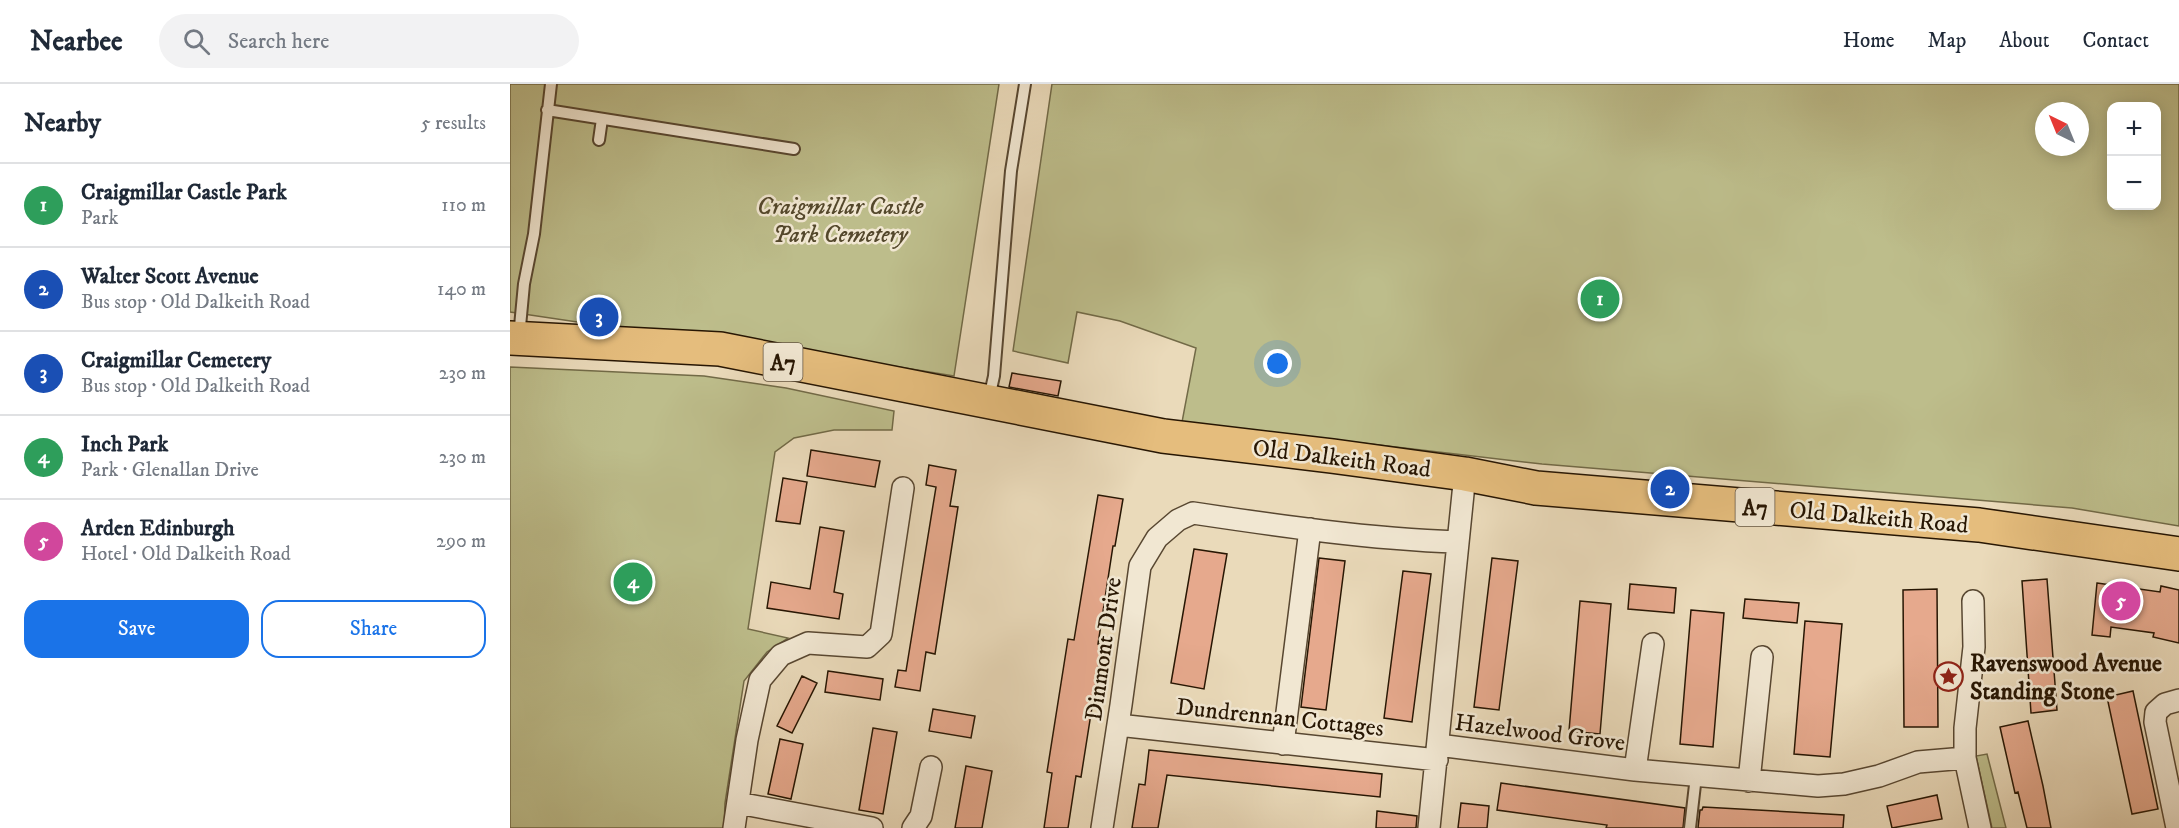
<!DOCTYPE html>
<html lang="en">
<head>
<meta charset="utf-8">
<style>
  body { margin:0; font-family:"IM FELL DW Pica",serif; background:#f2f2f3; color:#1f2937 }
  .controls { position:absolute; right:18px; top:18px; display:grid; overflow:hidden; border-radius:12px; box-shadow:0 3px 15px #0003 }
  .controls button { width:54px; height:54px; display:grid; place-items:center; padding:0; border:0; border-bottom:2px solid #e0e1e3; background:#fff; color:#1f2937; font:30px sans-serif }
  .compass { position:absolute; left:1525px; top:18px; width:54px; height:54px; border-radius:50%; background:#fff; box-shadow:0 3px 15px #0003; rotate:317deg }
  .you { position:absolute; left:768px; top:280px; width:21px; height:21px; margin:-15px; border:4px solid #fff; border-radius:50%; background:#1a73e8; box-shadow:0 0 0 9px #1a73e833 }
  .badge { display:grid; place-items:center; width:39px; height:39px; border-radius:50%; background:#1a73e8; color:#fff; font-size:20px; font-weight:700 }
  .pin { position:absolute; translate:-50% -50%; border:3px solid #fff; box-shadow:0 2px 6px #0006 }
  .list { margin:0; padding:0; list-style:none }
  h2 { display:flex; justify-content:space-between; align-items:center; height:78px; margin:0; padding:0 24px; font-size:26px }
  h2 small { font-size:20px; font-weight:400; color:#747a83 }
  .list li { display:grid; grid-template-columns:39px 1fr auto; gap:18px; align-items:center; box-sizing:border-box; height:84px; padding:0 24px; border-top:2px solid #e0e1e3 }
  .list b { display:block; font-size:22px; white-space:nowrap }
  .list p { margin:0; font-size:20px; white-space:nowrap; color:#747a83 }
  .list em { font-size:20px; font-style:normal; color:#747a83 }
  .actions { display:flex; gap:12px; padding:18px 24px }
  .actions a { flex:1; padding:14px 0; border:2px solid #1a73e8; border-radius:18px; text-align:center; font-size:21px; color:#1a73e8 }
  .actions .main { background:#1a73e8; color:#fff }
  .icon { flex:none; width:33px; height:33px; fill:none; stroke:currentColor; stroke-width:2; stroke-linecap:round; stroke-linejoin:round }
  .map { position:relative; flex:none; width:1669px; height:744px; overflow:hidden }
  header { display:flex; align-items:center; gap:36px; box-sizing:border-box; height:84px; padding:0 30px; background:#fff; border-bottom:2px solid #e0e1e3 }
  header strong { font-size:28px }
  nav { display:flex; gap:33px; margin-inline-start:auto; font-size:21px }
  .search { width:420px; height:54px; background:#f2f2f3; display:flex; align-items:center; gap:15px; box-sizing:border-box; padding:0 21px; border-radius:33px; color:#747a83; font-size:22px }
  main { display:flex }
  aside { flex:1; background:#fff }
  .map>svg:first-child { display:block }
</style>
</head>
<body>
<header>
<strong>Nearbee</strong>
<div class="search"><svg class="icon" aria-label="search" viewBox="0 0 24 24"><circle cx="10" cy="10" r="6"/><path d="M15 15l6 6"/></svg>Search here</div>
<nav><a>Home</a><a>Map</a><a>About</a><a>Contact</a></nav>
</header>
<main>
<aside>
<h2>Nearby<small>5 results</small></h2>
<ul class="list">
<li><span class="badge" style="background:#2e9e5b">1</span><div><b>Craigmillar Castle Park</b><p>Park</p></div><em>110 m</em></li>
<li><span class="badge" style="background:#1a4fb4">2</span><div><b>Walter Scott Avenue</b><p>Bus stop · Old Dalkeith Road</p></div><em>140 m</em></li>
<li><span class="badge" style="background:#1a4fb4">3</span><div><b>Craigmillar Cemetery</b><p>Bus stop · Old Dalkeith Road</p></div><em>230 m</em></li>
<li><span class="badge" style="background:#2e9e5b">4</span><div><b>Inch Park</b><p>Park · Glenallan Drive</p></div><em>230 m</em></li>
<li><span class="badge" style="background:#d1479c">5</span><div><b>Arden Edinburgh</b><p>Hotel · Old Dalkeith Road</p></div><em>290 m</em></li>
</ul>
<div class="actions"><a class="main">Save</a><a>Share</a></div>
</aside>
<div class="map">
<svg width="1669" height="744" viewBox="0 0 1669 744">
  <rect width="100%" height="100%" fill="#eadaba"/>
  <filter id="stains"><feTurbulence type="fractalNoise" baseFrequency=".00333" numOctaves="4"/><feColorMatrix values="0 0 0 0 .2 0 0 0 0 .09 0 0 0 0 .02 0 0 0 .5 -.17"/></filter>
  <radialGradient id="worn" r=".72"><stop offset=".6" stop-color="#630" stop-opacity="0"/><stop offset="1" stop-color="#630" stop-opacity=".3"/></radialGradient>
  <path fill="#bdbd8b" stroke="#726a47" stroke-width="1.5" fill-rule="evenodd" d="M0 0H489L444 292 213 254 148 250 0 228Z
    M542 0H1669V442L1562 424 1032 380 672 338 686 264 610 237 567 228 558 279 503 267ZM1602 22H1646V122H1602ZM1534 27H1570V63H1534Z
    M0 283 194 292 276 304 384 327 382 346H324L284 354 265 368 238 545 278 554 257 568 234 597 215 719 214 744H0Z
    M1477 670 1496 744H1482L1466 672Z"/>
  <path fill="#e6a98d" stroke="#271603" stroke-width="1.5" d="M502 289 551 297 548 312 499 303Z
    M301 366 370 377 365 403 297 392Z
    M419 381 446 386 440 422 448 423 425 570 416 568 410 607 385 603 388 586 396 587 426 403 416 401Z
    M273 394 297 398 290 440 266 437Z
    M588 411 613 415 605 462H603L588 560H592L571 693 566 692 558 744H534L542 689 537 688 558 555 564 556Z
    M310 443 334 447 324 508 333 510 329 535 257 524 261 498 300 505Z
    M684 465 717 470 694 605 661 599Z
    M809 474 835 477 816 626 791 623Z
    M982 474 1008 477 989 626 964 623Z
    M893 487 921 490 902 638 874 634Z
    M1537 495 1547 626 1521 629 1512 497Z
    M1587 499 1650 508 1651 502 1669 506V559L1643 553 1644 549 1601 543 1600 553 1582 551Z
    M1120 500 1166 504 1164 529 1118 525Z
    M1427 505 1428 643H1394L1393 506Z
    M1235 515 1289 519 1287 539 1233 534Z
    M1070 517 1101 520 1090 650 1059 647Z
    M1181 526 1214 529 1203 663 1170 660Z
    M1295 537 1332 540 1320 673 1284 670Z
    M318 587 373 595 370 616 315 608Z
    M292 592 307 599 282 649 267 642Z
    M1623 607 1648 725 1622 730 1597 613Z
    M423 625 465 632 461 654 419 647Z
    M1518 637 1533 702 1541 744H1517L1508 708 1505 709 1492 652 1490 643Z
    M363 644 387 648 373 730 349 726Z
    M270 655 293 660 281 715 258 710Z
    M639 666 872 690 870 713 657 691 648 744H622L629 700 635 701Z
    M456 682 482 687 472 744H445Z
    M991 699 1175 724 1173 744H1096L1097 741 987 726Z
    M1427 711 1432 735 1382 744 1377 722Z
    M951 719 979 722 977 744H948Z
    M1193 723 1334 731 1333 744H1188L1190 726H1192Z
    M867 727 907 732 906 744H866Z"/>
  <g fill="none" stroke-linecap="round" stroke-linejoin="round">
    <defs>
      <path id="service" d="M37 26 284 65
        M89 56 92 35
        M9 253 14 200 24 150 41 0
        M479 314 484 292 501 87 515 0
        M1180 744 1186 692"/>
      <path id="minor" d="M1463 517 1464 563 1455 644V674L1470 744
        M608 641 927 676
        M773 660 800 445
        M928 661 1125 686 1308 702 1334 700 1369 692 1408 678 1455 674
        M1125 686 1143 560
        M1239 697 1252 573
        M228 719 362 744
        M224 744 237 656 250 596 271 571 298 559 357 563 371 550 393 404
        M403 744 411 732 421 683
        M592 744 611 621 630 482 647 454 668 436 683 429C770 442 859 455 947 458
        M919 744 955 390
        M1667 744 1645 638 1646 628 1655 620 1669 616"/>
      <path id="primary" d="M0 254 210 265 653 352 822 372 955 390 1026 404 1469 441 1669 470"/>
    </defs>
    <use href="#service" stroke="#584731" stroke-width="14"/>
    <use href="#minor" stroke="#584731" stroke-width="24"/>
    <use href="#primary" stroke="#271603" stroke-width="36"/>
    <use href="#service" stroke="#f1e7d2" stroke-width="10"/>
    <use href="#minor" stroke="#f1e7d2" stroke-width="21"/>
    <use href="#primary" stroke="#e5bd7d" stroke-width="33"/>
  </g>
  <defs>
    <symbol id="sight-ring" viewBox="-11 -11 22 22"><circle r="9.5" fill="#f1e7d2" stroke="#8f2418" stroke-width="1.5"/><path d="M0-6L1.8-2.2L6-1.7L2.9 1.2L3.7 5.4L0 3.3L-3.7 5.4L-2.9 1.2L-6-1.7L-1.8-2.2Z" fill="#8f2418"/></symbol>
  </defs>
  <g fill-rule="evenodd">
    <use href="#sight-ring" x="1422" y="576" width="33" height="33"/>
  </g>
  <g text-anchor="middle" stroke-width="5" stroke-linejoin="round" paint-order="stroke">
    <g fill="#f1e7d2" stroke="#645541" stroke-width="1.5">
      <rect x="253.5" y="259" width="39" height="38" rx="4.5"/>
      <rect x="1225.5" y="404" width="39" height="38" rx="4.5"/>
    </g>
    <g font-size="22" font-weight="bold" fill="#271603">
      <text x="273" y="286">A7</text>
      <text x="1245" y="431">A7</text>
    </g>
    <g font-size="24" font-style="italic" fill="#54482c" stroke="#f1e7d2">
      <text x="330" y="130">Craigmillar Castle<tspan x="330" dy="28">Park Cemetery</tspan></text>
    </g>
    <g font-size="24" fill="#271603" stroke="#f1e7d2">
      <text transform="translate(832 374) rotate(7)" y="8">Old Dalkeith Road</text>
      <text transform="translate(1369 433) rotate(5)" y="8">Old Dalkeith Road</text>
      <text transform="translate(593 565) rotate(-82)" y="8">Dinmont Drive</text>
      <text transform="translate(770 633) rotate(6)" y="8">Dundrennan Cottages</text>
      <text transform="translate(1030 648) rotate(7)" y="8">Hazelwood Grove</text>
    </g>
    <g font-size="24" font-weight="bold" fill="#271603" stroke="#f1e7d2" text-anchor="start">
      <text x="1460" y="587">Ravenswood Avenue<tspan x="1460" dy="28">Standing Stone</tspan></text>
    </g>
  </g>
  <rect width="100%" height="100%" filter="url(#stains)"/>
  <rect width="100%" height="100%" fill="url(#worn)"/>
</svg>
<div class="controls">
<button>+</button>
<button>−</button>
</div>
<svg class="compass" viewBox="-18 -18 36 36"><path d="M0-13l5 13h-10z" fill="#e53935"/><path d="M0 13l5-13h-10z" fill="#747a83"/></svg>
<div class="you"></div>
<div class="pin badge" style="left:1090px;top:215px;background:#2e9e5b">1</div>
<div class="pin badge" style="left:1160px;top:405px;background:#1a4fb4">2</div>
<div class="pin badge" style="left:89px;top:233px;background:#1a4fb4">3</div>
<div class="pin badge" style="left:123px;top:498px;background:#2e9e5b">4</div>
<div class="pin badge" style="left:1611px;top:517px;background:#d1479c">5</div>
</div>
</main>
</body>
</html>
